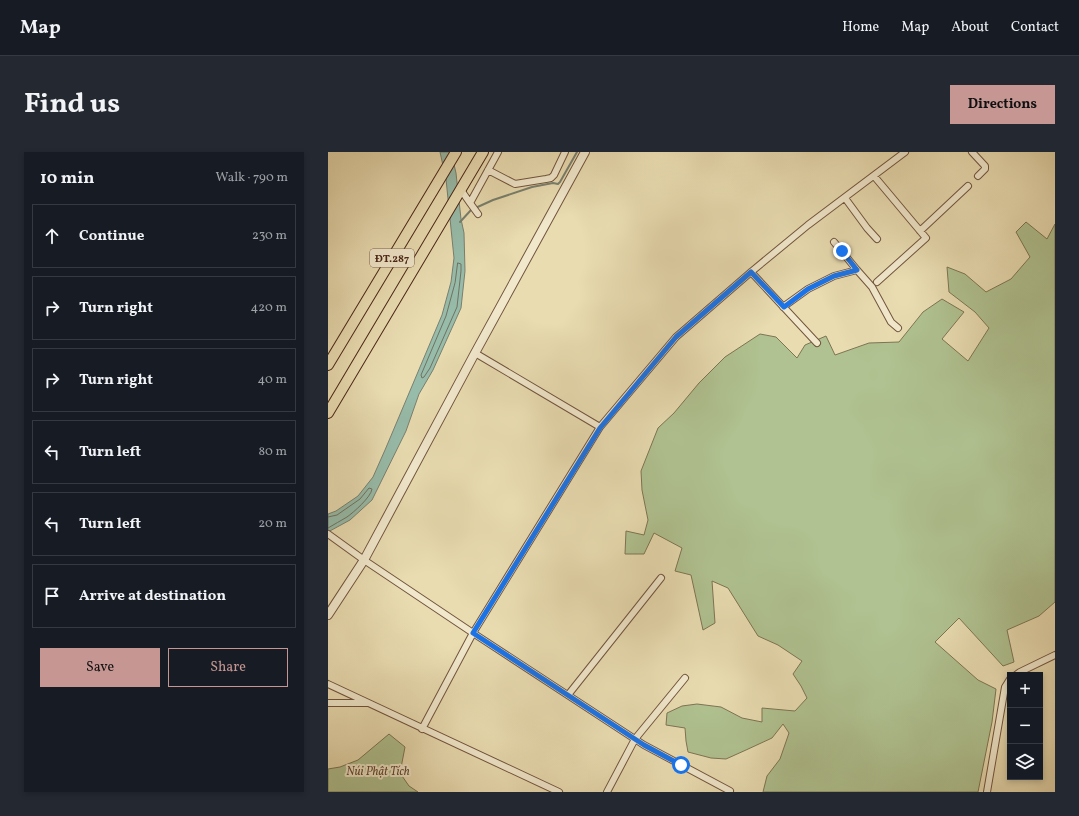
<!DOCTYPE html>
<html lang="en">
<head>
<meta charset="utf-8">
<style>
  body { margin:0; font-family:Vollkorn,serif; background:#242831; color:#f1f3f6 }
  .controls { position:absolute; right:12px; bottom:12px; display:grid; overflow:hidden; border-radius:0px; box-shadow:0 2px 6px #0003 }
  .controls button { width:36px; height:36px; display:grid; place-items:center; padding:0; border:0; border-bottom:1px solid #363941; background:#171b24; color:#f1f3f6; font:20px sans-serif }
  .stop { position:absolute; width:12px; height:12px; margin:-9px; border:3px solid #1a73e8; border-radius:50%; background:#fff }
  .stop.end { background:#1a73e8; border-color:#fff; box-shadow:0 1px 4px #0008 }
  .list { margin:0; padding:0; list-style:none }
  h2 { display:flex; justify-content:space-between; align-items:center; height:52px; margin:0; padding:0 16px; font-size:17px }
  h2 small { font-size:13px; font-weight:400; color:#9ea1a6 }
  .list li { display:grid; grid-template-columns:26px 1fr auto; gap:12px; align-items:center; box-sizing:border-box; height:64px; margin:0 8px 8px; padding:0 8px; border:1px solid #363941; border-radius:0px }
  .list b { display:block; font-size:15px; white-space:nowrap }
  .list em { font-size:13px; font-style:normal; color:#9ea1a6 }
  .actions { display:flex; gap:8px; padding:12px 16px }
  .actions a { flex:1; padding:9px 0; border:1px solid #c59692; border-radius:0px; text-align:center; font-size:14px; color:#c59692 }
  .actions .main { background:#c59692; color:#111 }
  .icon { flex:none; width:22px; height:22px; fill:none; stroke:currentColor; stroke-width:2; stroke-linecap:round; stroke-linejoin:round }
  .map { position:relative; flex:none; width:727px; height:640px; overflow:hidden; border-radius:0px }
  header { display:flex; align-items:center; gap:24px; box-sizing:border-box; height:56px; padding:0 20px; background:#171b24; border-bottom:1px solid #363941 }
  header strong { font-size:19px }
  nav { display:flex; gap:22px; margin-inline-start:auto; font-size:14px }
  .intro { display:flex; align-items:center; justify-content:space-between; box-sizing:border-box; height:96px; padding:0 24px }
  h1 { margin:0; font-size:28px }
  .button { padding:10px 18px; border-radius:0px; background:#c59692; color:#111; font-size:14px; font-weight:700 }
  main { display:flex; gap:24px; padding:0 24px }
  aside { flex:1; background:#171b24; border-radius:0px; box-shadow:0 2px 6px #0003 }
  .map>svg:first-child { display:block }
</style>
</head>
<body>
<header>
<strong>Map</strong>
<nav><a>Home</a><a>Map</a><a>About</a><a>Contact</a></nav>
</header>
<div class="intro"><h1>Find us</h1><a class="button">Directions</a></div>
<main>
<aside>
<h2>10 min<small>Walk · 790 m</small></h2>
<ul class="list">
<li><svg class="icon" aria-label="ahead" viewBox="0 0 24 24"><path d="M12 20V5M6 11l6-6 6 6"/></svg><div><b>Continue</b></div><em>230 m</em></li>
<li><svg class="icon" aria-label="right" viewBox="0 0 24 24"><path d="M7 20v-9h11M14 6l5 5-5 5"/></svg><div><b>Turn right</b></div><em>420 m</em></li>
<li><svg class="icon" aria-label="right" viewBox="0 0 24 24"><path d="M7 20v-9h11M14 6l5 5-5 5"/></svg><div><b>Turn right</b></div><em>40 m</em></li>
<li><svg class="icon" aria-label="left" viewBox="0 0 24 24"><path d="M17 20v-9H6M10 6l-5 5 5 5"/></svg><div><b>Turn left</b></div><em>80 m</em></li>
<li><svg class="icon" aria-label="left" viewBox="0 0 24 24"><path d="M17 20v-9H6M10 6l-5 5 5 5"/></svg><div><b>Turn left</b></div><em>20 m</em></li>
<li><svg class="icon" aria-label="arrive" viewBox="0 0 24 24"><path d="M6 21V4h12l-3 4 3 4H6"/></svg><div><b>Arrive at destination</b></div></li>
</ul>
<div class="actions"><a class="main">Save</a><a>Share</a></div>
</aside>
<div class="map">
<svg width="727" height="640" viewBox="0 0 727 640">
  <rect width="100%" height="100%" fill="#e9dcb1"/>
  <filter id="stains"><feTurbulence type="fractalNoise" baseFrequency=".005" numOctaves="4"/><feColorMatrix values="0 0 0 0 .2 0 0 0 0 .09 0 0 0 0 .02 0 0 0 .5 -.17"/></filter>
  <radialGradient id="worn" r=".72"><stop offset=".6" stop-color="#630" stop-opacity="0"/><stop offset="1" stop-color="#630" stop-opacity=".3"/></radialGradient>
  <path fill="#b0c291" stroke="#7e7454" d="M698 70 719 87 727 72V450L711 464 679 478 686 510 675 514 631 466 607 490 650 528 668 537 664 570 650 640H435L439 624 452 607 461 581 455 572 444 586 418 598 398 607 383 606 360 600 358 589 357 576 338 573 339 561 354 554 369 552 393 555 414 566 434 570V556L467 559 479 546 473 534 465 522 474 509 450 493 430 484 400 436 384 429 387 471 375 478 363 423 347 419 354 396 326 381 316 402H297L298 379 316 383 320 368 314 338 313 319 330 276 346 261 371 231 397 205 432 182 448 185 469 206 477 193 498 184 507 203 541 191 571 190 595 160 614 147 636 160 614 187 640 209 661 176 647 160 621 140 619 115 637 122 658 140 683 127 702 105 688 80Z
    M61 582 77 595 72 621 81 634 90 640H0V617L12 615 30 608Z"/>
  <path fill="#97bcaa" stroke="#798070" d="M112 0H123L128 21 133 67 136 81 137 119 133 156 105 218 91 242 78 279 44 348 22 368 0 380V362L8 359 30 344 45 325 57 298 114 163 123 130 126 106 118 27Z"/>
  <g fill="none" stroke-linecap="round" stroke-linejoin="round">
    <path stroke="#717261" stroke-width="1" d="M130 111 133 112V119L129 155 102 216 96 225 94 226 93 223 118 164 127 131Z
      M0 365 9 363 32 347 41 336 44 337C43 345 26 360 19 365 13 369 6 372 0 376"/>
    <path stroke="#798070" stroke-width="2" d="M132 70 143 58 165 48 204 35 225 31 230 32 232 30 249 0"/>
    <defs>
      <path id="minor" d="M644 0 657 14V17L650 24
        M160 18 187 32 218 27 223 26 226 23 237 0
        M546 24 598 86 549 130
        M133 38 142 51
        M517 46 539 76 549 87
        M150 62 142 51 170 0
        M592 79 640 34
        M506 90 529 118 544 135 563 170 570 176
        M423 120 489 191
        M455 155 480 137 506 124 529 118
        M147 201 272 275
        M0 382 36 408 145 481 316 593 402 639
        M688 523 692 520 727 503
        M0 532 231 640
        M240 543 333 426
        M0 551H39
        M94 577 145 481 272 275 348 185 423 120 480 73 577 0
        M279 640 307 587 357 526
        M659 640 677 535 682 527"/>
      <path id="tertiary" d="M0 463 36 408 147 201 257 0"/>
      <path id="primary" d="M0 213 128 0
        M0 261 155 0"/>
    </defs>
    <use href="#minor" stroke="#72543e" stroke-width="8"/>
    <use href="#tertiary" stroke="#72543e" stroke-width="10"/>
    <use href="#primary" stroke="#4b2718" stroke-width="12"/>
    <use href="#minor" stroke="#f1e8cc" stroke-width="6"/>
    <use href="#tertiary" stroke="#f1e8cc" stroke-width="8"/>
    <use href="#primary" stroke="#e9dcb1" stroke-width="10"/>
  </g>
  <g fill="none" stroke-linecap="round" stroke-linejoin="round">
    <path stroke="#1a73e8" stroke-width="5" d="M353 613 316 593 145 481 272 276 348 185 423 120 456 155 480 137 506 124 529 118 514 99"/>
  </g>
  <g text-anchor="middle" stroke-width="4" stroke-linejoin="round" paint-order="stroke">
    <rect fill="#f1e8cc" stroke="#7d614e" stroke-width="1" x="42" y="97" width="44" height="18" rx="3"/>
    <g font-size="11" font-weight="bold" fill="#4b2718">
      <text x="64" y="110">ĐT.287</text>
    </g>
    <g font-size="12" font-style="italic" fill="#5f4630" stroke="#f1e8cc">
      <text x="50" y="623">Núi Phật Tích</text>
    </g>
  </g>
  <rect width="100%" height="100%" filter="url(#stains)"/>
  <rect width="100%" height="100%" fill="url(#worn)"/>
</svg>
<div class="controls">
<button>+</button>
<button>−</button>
<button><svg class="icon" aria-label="layers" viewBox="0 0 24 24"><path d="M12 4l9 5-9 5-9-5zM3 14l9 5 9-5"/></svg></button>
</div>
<div class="stop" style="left:353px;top:613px"></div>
<div class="stop end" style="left:514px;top:99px"></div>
</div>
</main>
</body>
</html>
